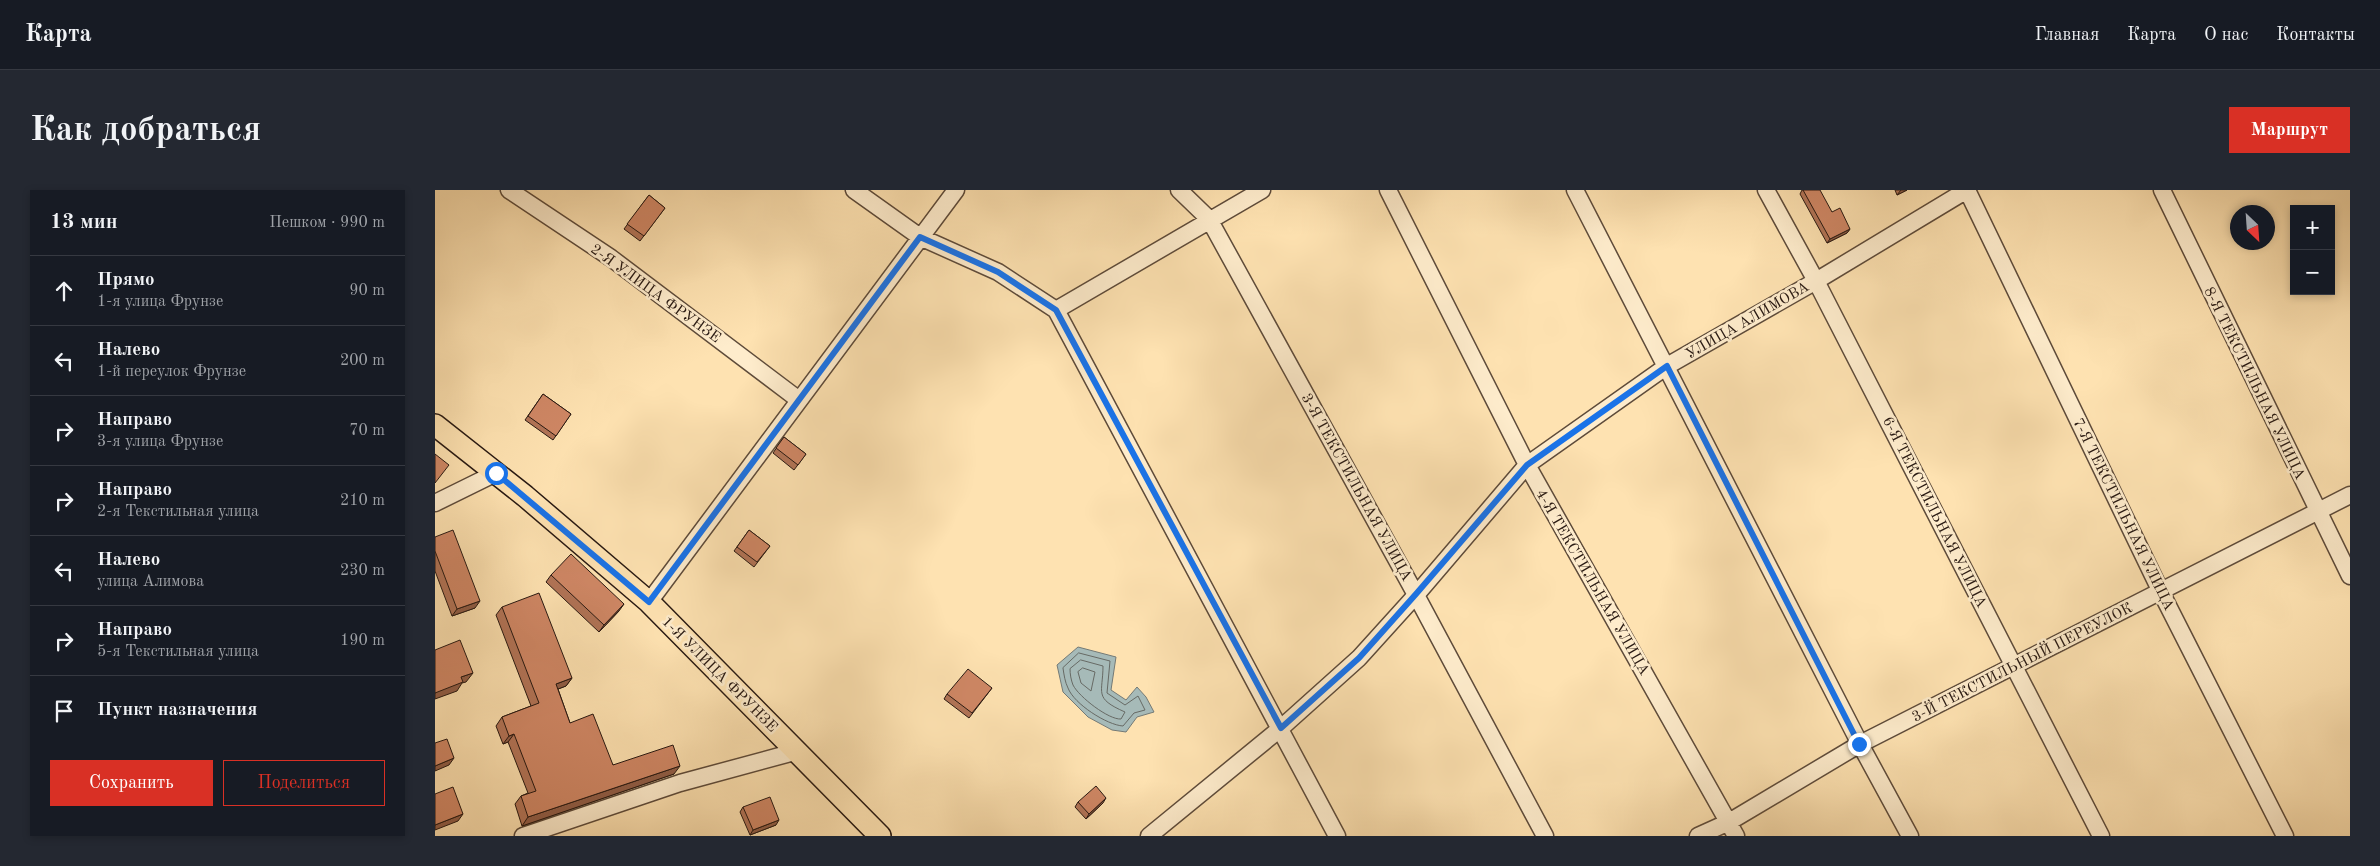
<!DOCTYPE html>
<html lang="ru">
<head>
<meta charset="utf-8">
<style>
  body { margin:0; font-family:"Old Standard TT",serif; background:#242831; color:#f1f3f6 }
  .controls { position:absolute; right:15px; top:15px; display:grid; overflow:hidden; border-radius:0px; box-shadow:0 2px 8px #0003 }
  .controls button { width:45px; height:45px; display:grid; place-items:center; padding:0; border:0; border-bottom:1px solid #363941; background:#171b24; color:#f1f3f6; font:25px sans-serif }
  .compass { position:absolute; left:1795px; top:15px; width:45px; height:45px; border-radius:50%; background:#171b24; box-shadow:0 2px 8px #0003; rotate:155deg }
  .stop { position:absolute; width:15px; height:15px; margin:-11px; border:4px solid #1a73e8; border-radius:50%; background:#fff }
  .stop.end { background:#1a73e8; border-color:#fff; box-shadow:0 1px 5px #0008 }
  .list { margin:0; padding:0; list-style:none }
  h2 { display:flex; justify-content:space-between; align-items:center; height:65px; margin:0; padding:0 20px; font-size:21px }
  h2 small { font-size:16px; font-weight:400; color:#9ea1a6 }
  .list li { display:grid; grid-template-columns:32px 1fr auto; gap:15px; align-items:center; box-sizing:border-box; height:70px; padding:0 20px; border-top:1px solid #363941 }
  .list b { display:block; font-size:19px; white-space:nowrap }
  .list p { margin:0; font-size:16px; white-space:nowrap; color:#9ea1a6 }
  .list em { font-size:16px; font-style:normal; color:#9ea1a6 }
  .actions { display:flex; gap:10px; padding:15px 20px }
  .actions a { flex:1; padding:11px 0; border:1px solid #d93025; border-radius:0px; text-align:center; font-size:18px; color:#d93025 }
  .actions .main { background:#d93025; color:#fff }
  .icon { flex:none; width:28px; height:28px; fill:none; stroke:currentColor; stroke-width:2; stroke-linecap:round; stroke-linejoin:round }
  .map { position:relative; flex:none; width:1915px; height:646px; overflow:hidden; border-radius:0px }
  header { display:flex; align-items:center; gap:30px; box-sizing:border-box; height:70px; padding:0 25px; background:#171b24; border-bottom:1px solid #363941 }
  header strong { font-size:24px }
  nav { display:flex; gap:28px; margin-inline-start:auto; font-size:18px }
  .intro { display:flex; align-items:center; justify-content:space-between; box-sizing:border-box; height:120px; padding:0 30px }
  h1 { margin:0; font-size:35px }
  .button { padding:12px 22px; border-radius:0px; background:#d93025; color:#fff; font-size:18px; font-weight:700 }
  main { display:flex; gap:30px; padding:0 30px }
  aside { flex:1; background:#171b24; border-radius:0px; box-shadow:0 2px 8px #0003 }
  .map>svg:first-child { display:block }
</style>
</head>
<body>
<header>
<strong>Карта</strong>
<nav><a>Главная</a><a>Карта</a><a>О нас</a><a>Контакты</a></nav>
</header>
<div class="intro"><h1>Как добраться</h1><a class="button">Маршрут</a></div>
<main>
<aside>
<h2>13 мин<small>Пешком · 990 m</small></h2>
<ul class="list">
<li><svg class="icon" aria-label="ahead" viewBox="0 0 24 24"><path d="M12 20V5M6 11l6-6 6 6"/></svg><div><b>Прямо</b><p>1-я улица Фрунзе</p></div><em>90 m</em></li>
<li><svg class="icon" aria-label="left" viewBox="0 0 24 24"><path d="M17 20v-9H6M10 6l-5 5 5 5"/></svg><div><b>Налево</b><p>1-й переулок Фрунзе</p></div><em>200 m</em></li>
<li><svg class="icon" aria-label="right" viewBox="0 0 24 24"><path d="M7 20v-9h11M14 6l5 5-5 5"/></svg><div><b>Направо</b><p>3-я улица Фрунзе</p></div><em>70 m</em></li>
<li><svg class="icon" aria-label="right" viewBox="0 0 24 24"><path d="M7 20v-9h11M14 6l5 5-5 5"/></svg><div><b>Направо</b><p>2-я Текстильная улица</p></div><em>210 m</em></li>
<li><svg class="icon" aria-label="left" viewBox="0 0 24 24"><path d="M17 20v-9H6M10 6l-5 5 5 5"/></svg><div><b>Налево</b><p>улица Алимова</p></div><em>230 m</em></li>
<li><svg class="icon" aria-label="right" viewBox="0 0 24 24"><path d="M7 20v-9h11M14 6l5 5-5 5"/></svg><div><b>Направо</b><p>5-я Текстильная улица</p></div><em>190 m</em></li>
<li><svg class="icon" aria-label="arrive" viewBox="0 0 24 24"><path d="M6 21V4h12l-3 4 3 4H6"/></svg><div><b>Пункт назначения</b></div></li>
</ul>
<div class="actions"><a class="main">Сохранить</a><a>Поделиться</a></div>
</aside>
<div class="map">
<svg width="1915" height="646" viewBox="0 0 1915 646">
  <rect width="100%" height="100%" fill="#fee2b1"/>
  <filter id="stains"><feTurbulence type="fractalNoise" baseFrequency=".004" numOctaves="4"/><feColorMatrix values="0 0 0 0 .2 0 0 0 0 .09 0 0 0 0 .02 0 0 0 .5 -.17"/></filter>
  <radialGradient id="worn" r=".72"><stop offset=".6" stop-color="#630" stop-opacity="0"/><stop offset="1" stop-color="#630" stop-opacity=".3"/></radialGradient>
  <path fill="#a6bab8" stroke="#747a76" d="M643 457 681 467 676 500 691 510 702 497 711 507 719 522 702 527 691 542 677 540 653 527 628 502 622 475Z"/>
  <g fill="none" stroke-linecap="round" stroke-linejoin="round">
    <path stroke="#676a65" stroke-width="1" d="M644 463 675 471 672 503 690 515 703 506 710 520 699 523 688 536C672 535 639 514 633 498 630 492 629 485 628 478Z
      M646 470 668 476C668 503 658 508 690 522L686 529C674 530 644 507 638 495 636 490 635 484 635 479Z
      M648 478 660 482 656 501 646 493 643 482Z"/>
    <defs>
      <path id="minor" d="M74 0 176 68 364 210
        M419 0 485 47 563 82 621 120 902 646
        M744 0 774 29 981 405 1110 646
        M953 0 1092 275 1301 646
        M1140 0 1425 554 1475 646
        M1331 0 1381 91 1666 646
        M1532 0 1726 402 1850 646
        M1727 0 1915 386
        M621 120 827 0
        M0 313 61 283
        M214 412 521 0
        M88 646 245 593 363 561
        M714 646 846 538 924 468 981 405 1092 275 1232 176 1381 91 1532 0
        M1263 646 1294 632 1425 554 1915 305"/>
      <path id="major" d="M0 235 90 306 214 412 445 646"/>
    </defs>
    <use href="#minor" stroke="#5e4b3a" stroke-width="19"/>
    <use href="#major" stroke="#281912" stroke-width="24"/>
    <use href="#minor" stroke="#feeccc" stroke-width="16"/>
    <use href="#major" stroke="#fee2b1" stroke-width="21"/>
  </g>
  <path fill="#b27457" stroke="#281912" d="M1367 0H1368L1397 22 1415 39 1412 43 1392 53 1365 4Z
    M1460 0H1472L1462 5Z
    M214 5 230 18 205 51 189 39Z
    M108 204 136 224 118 250 90 230Z
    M349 247 371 264 359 280 338 263Z
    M314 340 335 356 319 377 299 361Z
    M0 347 40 418 17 426 0 381Z
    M116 385 184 421 164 442 111 392Z
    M67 417 137 488 131 496 123 499 135 533 178 575 239 584 87 636 80 614 86 606 93 603 73 552 68 554 61 536 67 527 96 516 61 425Z
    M557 498 534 528 509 509 512 504Z
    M643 612 668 613 651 629 640 617Z
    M308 617 341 635 315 645 305 622Z"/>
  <path fill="#915e47" stroke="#281912" d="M1466 0H1472L1462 5Z
    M1415 39 1412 43 1392 53 1395 49Z
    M45 411 40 418 17 426 22 419Z
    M189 414 184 421 164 442 169 435Z
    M38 483 31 492 27 493 22 501 0 509V503L26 487Z
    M137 488 131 496 115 502 121 494Z
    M79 544 73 552 68 554 74 546Z
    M19 568 14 575 0 581V576Z
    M245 576 239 584 87 636 93 627Z
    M671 608 668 613 651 629 654 624Z
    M28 624 23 631 0 640V635Z
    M344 630 341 635 315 645 318 640Z"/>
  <path fill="#cf8765" stroke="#281912" d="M1368 0H1385L1397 22 1405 18 1415 39 1395 49Z
    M214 5 230 18 209 46 192 34Z
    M108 204 136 224 121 246 93 226Z
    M349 247 371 264 363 275 341 258Z
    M0 264 14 275 0 293Z
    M18 340 45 411 22 419 0 361V347Z
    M314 340 335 356 322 372 302 357Z
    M136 364 189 414 169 435 116 385Z
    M104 403 137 488 121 494 135 533 158 524 178 575 238 555 245 576 93 627 86 606 101 601 79 544 74 546 67 527 104 513 67 417Z
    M25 450 38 483 26 487 28 492 0 503V460Z
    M533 479 557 498 537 523 512 504Z
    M12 549 19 568 0 576V553Z
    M661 596 671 608 654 624 643 612Z
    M18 597 28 624 0 635V604Z
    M335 607 344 630 318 640 308 617Z"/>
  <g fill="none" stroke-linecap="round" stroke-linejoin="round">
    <path stroke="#1a73e8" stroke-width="6" d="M61 283 214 412 485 47 563 82 621 120 846 538 924 468 981 404 1092 275 1232 176 1424 554"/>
  </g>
  <g text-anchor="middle" stroke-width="5" stroke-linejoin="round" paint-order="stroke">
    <g font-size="15" fill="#281912" stroke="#feeccc">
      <text transform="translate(221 103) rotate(36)" y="5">2-Я УЛИЦА ФРУНЗЕ</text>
      <text transform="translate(1312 130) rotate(-30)" y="5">УЛИЦА АЛИМОВА</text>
      <text transform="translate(1820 193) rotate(64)" y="5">8-Я ТЕКСТИЛЬНАЯ УЛИЦА</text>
      <text transform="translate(922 297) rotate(61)" y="5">3-Я ТЕКСТИЛЬНАЯ УЛИЦА</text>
      <text transform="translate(1500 322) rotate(63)" y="5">6-Я ТЕКСТИЛЬНАЯ УЛИЦА</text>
      <text transform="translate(1689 324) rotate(64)" y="5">7-Я ТЕКСТИЛЬНАЯ УЛИЦА</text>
      <text transform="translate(1158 392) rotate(60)" y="5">4-Я ТЕКСТИЛЬНАЯ УЛИЦА</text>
      <text transform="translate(1587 472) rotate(-27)" y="5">3-Й ТЕКСТИЛЬНЫЙ ПЕРЕУЛОК</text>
      <text transform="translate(285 484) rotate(45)" y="5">1-Я УЛИЦА ФРУНЗЕ</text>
    </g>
  </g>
  <rect width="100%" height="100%" filter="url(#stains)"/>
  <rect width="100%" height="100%" fill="url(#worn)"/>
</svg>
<div class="controls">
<button>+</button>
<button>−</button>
</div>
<svg class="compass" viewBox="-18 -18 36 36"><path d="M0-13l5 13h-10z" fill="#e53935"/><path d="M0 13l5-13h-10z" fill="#9ea1a6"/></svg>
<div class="stop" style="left:61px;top:283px"></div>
<div class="stop end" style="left:1424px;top:554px"></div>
</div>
</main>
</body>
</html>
